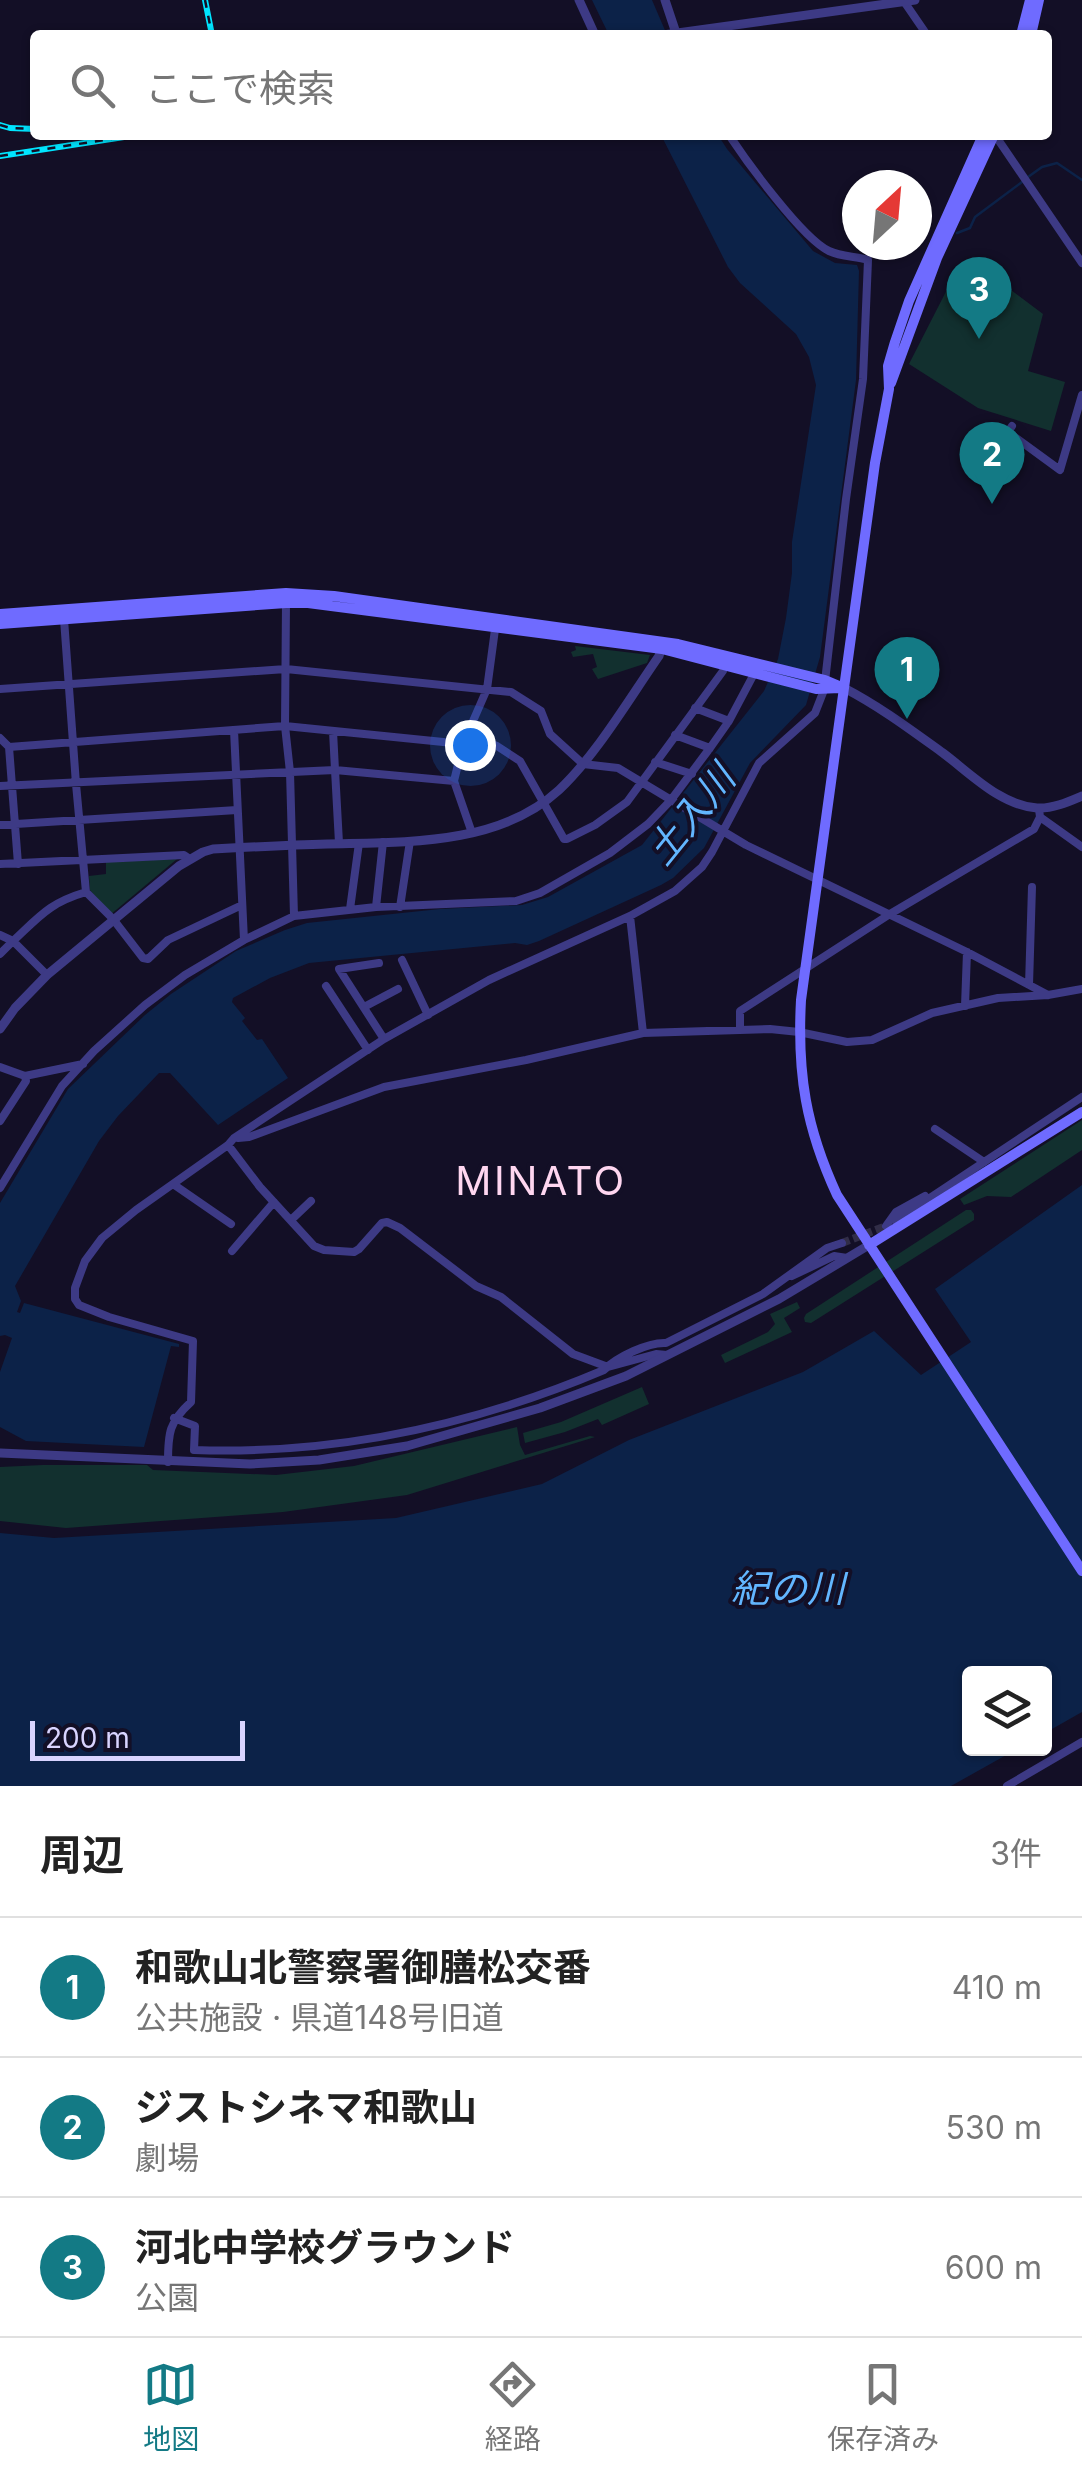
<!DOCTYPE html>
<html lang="ja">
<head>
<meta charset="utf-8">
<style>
  body { margin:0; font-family:Inter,"Noto Sans JP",sans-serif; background:#f6f6f6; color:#222 }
  .controls { position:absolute; right:30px; bottom:30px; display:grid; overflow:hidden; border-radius:10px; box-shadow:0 2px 8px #0004 }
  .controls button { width:90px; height:90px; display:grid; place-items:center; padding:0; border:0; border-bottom:2px solid #e0e0e0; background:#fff; color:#222; font:50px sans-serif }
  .compass { position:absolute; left:842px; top:170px; width:90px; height:90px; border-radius:50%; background:#fff; box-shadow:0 2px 8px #0004; rotate:26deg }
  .scale { position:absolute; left:30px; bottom:25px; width:215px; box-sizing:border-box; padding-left:10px; border:5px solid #d9d4ff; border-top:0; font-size:28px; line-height:35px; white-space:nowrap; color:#d9d4ff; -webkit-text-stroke:8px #130f26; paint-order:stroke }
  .you { position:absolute; left:470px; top:745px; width:35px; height:35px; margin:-25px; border:8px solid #fff; border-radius:50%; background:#1a73e8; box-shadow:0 0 0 15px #1a73e833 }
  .badge { display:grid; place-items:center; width:65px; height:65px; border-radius:50%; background:#137a85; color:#fff; font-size:32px; font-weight:700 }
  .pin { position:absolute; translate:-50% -82px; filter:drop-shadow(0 2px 5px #0008) }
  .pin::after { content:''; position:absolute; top:52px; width:35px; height:30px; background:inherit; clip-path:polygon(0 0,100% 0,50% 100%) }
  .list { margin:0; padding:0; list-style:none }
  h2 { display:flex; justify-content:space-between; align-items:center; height:130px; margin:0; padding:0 40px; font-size:42px }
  h2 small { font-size:32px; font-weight:400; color:#767676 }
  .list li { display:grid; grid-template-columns:65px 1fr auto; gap:30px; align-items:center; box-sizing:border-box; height:140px; padding:0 40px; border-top:2px solid #e0e0e0 }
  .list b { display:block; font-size:38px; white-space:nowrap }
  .list p { margin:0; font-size:32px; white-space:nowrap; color:#767676 }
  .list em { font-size:32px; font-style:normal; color:#767676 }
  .icon { flex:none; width:55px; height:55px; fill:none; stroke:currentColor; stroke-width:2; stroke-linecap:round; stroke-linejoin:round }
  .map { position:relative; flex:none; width:1082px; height:1786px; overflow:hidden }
  .search { position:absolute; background:#fff; box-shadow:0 2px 8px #0004; left:30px; right:30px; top:30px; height:110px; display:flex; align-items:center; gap:25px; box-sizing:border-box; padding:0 35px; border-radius:10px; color:#767676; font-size:38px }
  .sheet { height:550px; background:#fff }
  nav { display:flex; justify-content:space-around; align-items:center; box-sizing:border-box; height:140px; border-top:2px solid #e0e0e0; background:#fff; font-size:28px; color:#767676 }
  nav a { display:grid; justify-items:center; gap:5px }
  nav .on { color:#137a85 }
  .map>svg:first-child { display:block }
</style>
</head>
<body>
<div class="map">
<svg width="1082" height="1786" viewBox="0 0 1082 1786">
  <rect width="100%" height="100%" fill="#130f26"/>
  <path fill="#12302f" d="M989 258 1011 290 1043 314 1028 371 1065 382 1051 431 978 408 909 364 957 270Z
    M575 646 650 655 647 663 598 679 592 669 597 667 593 654 573 657 571 652 576 650Z
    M177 859 110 915 90 890 89 876 106 874V862Z
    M1082 1120V1150L1011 1197 987 1196 964 1205 960 1199Z
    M966 1210H971L974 1214V1220L811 1323 805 1322 804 1318 806 1314Z
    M797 1302 800 1308 784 1318 792 1332 725 1363 721 1355 768 1332 775 1324 770 1314Z
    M642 1387 649 1404 602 1425 598 1419 565 1432 525 1443 523 1433 561 1422Z
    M517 1427 520 1445 525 1455 590 1436 595 1437 407 1495 283 1512 66 1528 0 1521V1467L43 1465H147L153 1470 276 1475 354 1466Z"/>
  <path fill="#0c2248" d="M592 0H652L667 35H609Z
    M661 135H718L727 149 813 251 835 263 857 265 859 271 856 380 820 657 806 705 750 763 704 848 673 878 661 885 539 941 527 945 515 943 309 963 270 978 233 998 232 1002 245 1018 242 1021 257 1040 262 1039 288 1078 218 1125 170 1073H159L118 1116 99 1141 15 1286 21 1301 17 1312 20 1313 24 1303 179 1344V1347L171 1346 144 1447 26 1441 0 1427V1372L12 1338 5 1335 0 1336V1203L68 1089 145 1015 171 994 236 951 285 930 307 923 440 909 522 905 548 897 642 845 764 691 778 659 786 618 792 573V542L816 385 809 357 796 334 740 283 728 267Z
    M1082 1185V1712L1045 1733 1044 1674H970V1748L1017 1749 951 1786H0V1533L54 1538 396 1518 542 1484 629 1440 803 1372 874 1331 921 1375 971 1342 935 1289Z"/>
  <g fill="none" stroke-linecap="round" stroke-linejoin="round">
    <path stroke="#0c2248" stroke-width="2.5" d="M1028 177 1042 167 1057 163 1082 180
      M957 233 970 228 975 217 1022 182"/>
    <path stroke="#312d47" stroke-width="8" stroke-dasharray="8 4" stroke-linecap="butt" d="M842 1243 886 1226"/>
    <path stroke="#3d3a85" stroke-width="8" d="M903 0 927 35
      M995 135 1082 263
      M1012 426 1008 432 1060 470 1082 395
      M286 602 285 726 290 772 294 916
      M64 619 76 784 86 892 113 919 143 958 148 959 168 940 242 905
      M0 689 286 669 511 692 541 711 550 734 583 764 618 768 746 845 967 952 1048 995
      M695 708 729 721
      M234 730 244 940 294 916 376 907 516 901 540 893 610 853 648 824 671 800 710 748 729 721 755 672
      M467 734 497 746 520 761 564 839H567L595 825 627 802 723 671 725 664
      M675 735 710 748
      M0 738 9 747 18 864
      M9 747 285 726 463 744
      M655 762 692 774
      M0 786 335 770 333 731
      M1040 817 1082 847
      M0 825 237 810
      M472 833 454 781 463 744 487 689 496 622
      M339 843 335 770 454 781
      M0 864 184 855 190 859
      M376 907 383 842
      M400 907 410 841
      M350 909 359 843
      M630 916 643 1033
      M0 935 13 941 0 954
      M402 960 428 1015
      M379 963 339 969 384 1039
      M47 975 13 941C40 916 49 903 86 892
      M1029 985 1032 887
      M326 986 368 1050
      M965 1006 967 952
      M364 1007 398 989
      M740 1029V1011L890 914 1034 829 1040 817 1039 809
      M0 1067 25 1076 26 1081 0 1121
      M25 1076 83 1064
      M935 1129 984 1162
      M238 1138 249 1137 384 1087 526 1060 643 1033 770 1029 799 1032 847 1042 872 1040 932 1013 998 998 1048 995 1082 989
      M228 1145 260 1187 314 1246 324 1250 354 1252 359 1249 382 1223 387 1222 400 1228 476 1286 501 1297 573 1354 608 1367 656 1354 667 1355
      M173 1184 231 1224
      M0 1188 62 1086 94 1051 145 1005 185 975 244 940
      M291 1220 311 1201
      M886 1226 896 1212 925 1196
      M896 1228 898 1219 1082 1097
      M232 1251 274 1202
      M792 1276 834 1256 847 1258
      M174 1418 195 1426 194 1450C335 1455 474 1425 604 1370 617 1357 648 1342 666 1343L763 1294 827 1248 842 1243
      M168 1462C168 1433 169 1422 191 1402L193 1341 109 1317 79 1305 75 1299V1288L85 1261 102 1238 136 1210 228 1145 234 1138 384 1039 489 980 630 916 675 891 702 867 712 852 759 763 815 713 824 690 846 499 863 379 868 260C855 256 842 257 829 251 802 238 747 162 729 135
      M1007 1786 1082 1742"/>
    <path stroke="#3d3a85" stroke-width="9" d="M579 0 595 35
      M665 0 676 33
      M663 35 915 0
      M844 688C879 706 911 730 943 753 971 774 1000 805 1037 808 1052 809 1068 802 1082 796
      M0 1029 15 1008 47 975 179 866 203 852 213 849C251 847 289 845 327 844 404 842 498 846 559 790 597 754 629 699 659 656L662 645
      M0 1453 250 1464 319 1460 407 1446 540 1408 626 1376 779 1299 869 1245"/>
    <path stroke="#6f6bff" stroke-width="10" d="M1021 35 1030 0
      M1031 35 1039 0
      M983 135 909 301 895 342 888 366 889 389 875 463 801 1000C797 1074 806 1128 837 1195L1082 1571
      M891 383 937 258 994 135
      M0 614 286 593 334 596 678 644 825 680 844 688
      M0 624 286 603H308L662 649 816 689 840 688
      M869 1245 1082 1112"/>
    <defs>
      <path id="rail" d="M205 0 212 35
        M0 125 10 128 35 129
        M0 156 137 135"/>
    </defs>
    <use href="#rail" stroke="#00e5ff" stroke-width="6"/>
    <use href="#rail" stroke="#130f26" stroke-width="2.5" stroke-dasharray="8" stroke-linecap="butt"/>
  </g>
  <g text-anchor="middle" stroke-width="8" stroke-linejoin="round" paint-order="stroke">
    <g font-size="38" font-style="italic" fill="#62b6ff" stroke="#130f26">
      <text transform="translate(691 815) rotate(-51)" y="13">土入川</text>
      <text x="788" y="1602">紀の川</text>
    </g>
    <g font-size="40" letter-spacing="2.5" fill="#ffd6f0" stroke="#130f26">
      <text x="541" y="1195">MINATO</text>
    </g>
  </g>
</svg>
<div class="controls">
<button><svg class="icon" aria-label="layers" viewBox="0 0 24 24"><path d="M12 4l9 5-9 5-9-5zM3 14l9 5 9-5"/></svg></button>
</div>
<svg class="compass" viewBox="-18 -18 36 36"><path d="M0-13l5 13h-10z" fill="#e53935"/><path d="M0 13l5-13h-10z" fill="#767676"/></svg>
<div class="scale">200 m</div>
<div class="you"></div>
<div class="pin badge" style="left:907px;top:719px">1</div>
<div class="pin badge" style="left:992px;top:504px">2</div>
<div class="pin badge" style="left:979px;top:339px">3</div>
<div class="search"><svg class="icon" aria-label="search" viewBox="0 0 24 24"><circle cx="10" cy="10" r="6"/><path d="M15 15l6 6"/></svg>ここで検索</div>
</div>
<section class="sheet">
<h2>周辺<small>3件</small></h2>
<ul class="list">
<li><span class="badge">1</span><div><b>和歌山北警察署御膳松交番</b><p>公共施設 · 県道148号旧道</p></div><em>410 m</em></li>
<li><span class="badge">2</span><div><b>ジストシネマ和歌山</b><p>劇場</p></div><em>530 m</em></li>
<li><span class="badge">3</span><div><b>河北中学校グラウンド</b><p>公園</p></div><em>600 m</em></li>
</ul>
</section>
<nav>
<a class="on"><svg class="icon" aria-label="map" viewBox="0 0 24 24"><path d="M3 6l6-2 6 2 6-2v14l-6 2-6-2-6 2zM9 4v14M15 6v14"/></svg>地図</a>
<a><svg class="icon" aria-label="directions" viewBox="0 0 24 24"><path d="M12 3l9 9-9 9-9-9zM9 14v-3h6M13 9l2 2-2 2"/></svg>経路</a>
<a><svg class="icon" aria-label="saved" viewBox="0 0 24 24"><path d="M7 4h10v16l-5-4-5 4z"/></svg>保存済み</a>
</nav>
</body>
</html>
